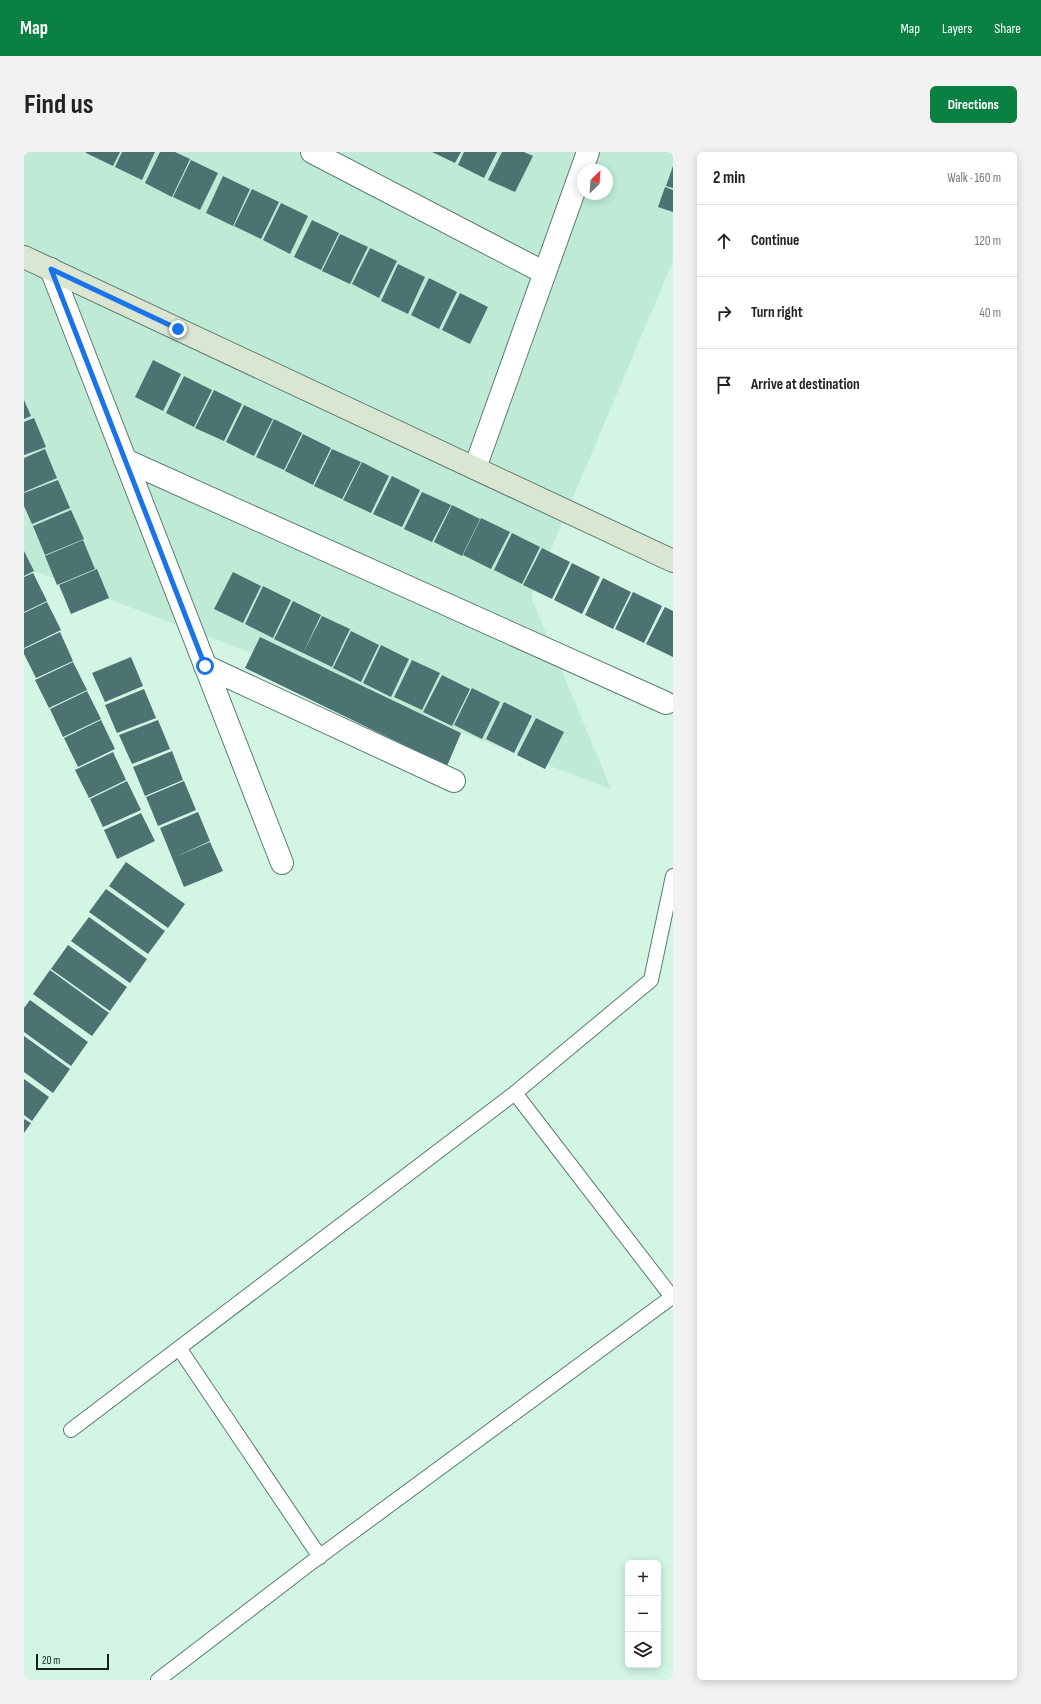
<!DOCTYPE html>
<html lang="en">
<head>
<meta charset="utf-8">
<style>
  body { margin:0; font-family:"Sofia Sans Condensed",sans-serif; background:#f2f2f2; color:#222 }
  .controls { position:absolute; right:12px; bottom:12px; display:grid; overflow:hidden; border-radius:6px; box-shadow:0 2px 10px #0003 }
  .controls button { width:36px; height:36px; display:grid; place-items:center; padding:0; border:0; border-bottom:1px solid #e0e0e0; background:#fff; color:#222; font:20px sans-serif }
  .compass { position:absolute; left:553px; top:12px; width:36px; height:36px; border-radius:50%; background:#fff; box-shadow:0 2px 10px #0003; rotate:25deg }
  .scale { position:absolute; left:12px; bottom:10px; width:73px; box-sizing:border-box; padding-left:4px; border:2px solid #15221c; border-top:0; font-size:11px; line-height:14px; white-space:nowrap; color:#15221c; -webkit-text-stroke:3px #d2f5e4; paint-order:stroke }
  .stop { position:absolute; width:12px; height:12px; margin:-9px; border:3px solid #1a73e8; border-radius:50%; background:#fff }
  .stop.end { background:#1a73e8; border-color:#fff; box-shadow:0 1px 4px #0008 }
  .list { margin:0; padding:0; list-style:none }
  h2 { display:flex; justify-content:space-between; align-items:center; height:52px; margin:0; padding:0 16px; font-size:17px }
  h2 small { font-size:13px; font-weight:400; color:#767676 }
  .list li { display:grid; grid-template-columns:26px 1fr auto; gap:12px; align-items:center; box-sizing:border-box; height:72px; padding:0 16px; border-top:1px solid #e0e0e0 }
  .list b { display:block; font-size:15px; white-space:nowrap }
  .list em { font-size:13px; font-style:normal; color:#767676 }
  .icon { flex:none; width:22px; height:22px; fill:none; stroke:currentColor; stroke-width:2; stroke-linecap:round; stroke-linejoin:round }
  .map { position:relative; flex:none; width:649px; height:1528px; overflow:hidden; border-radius:6px }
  header { display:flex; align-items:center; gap:24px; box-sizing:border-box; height:56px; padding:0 20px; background:#0b8043; color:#fff }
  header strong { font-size:19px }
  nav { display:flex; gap:22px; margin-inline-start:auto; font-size:14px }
  .intro { display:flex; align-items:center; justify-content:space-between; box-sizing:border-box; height:96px; padding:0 24px }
  h1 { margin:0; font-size:28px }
  .button { padding:10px 18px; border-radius:6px; background:#0b8043; color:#fff; font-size:14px; font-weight:700 }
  main { display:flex; gap:24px; padding:0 24px }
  aside { flex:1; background:#fff; border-radius:6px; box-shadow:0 2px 10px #0003 }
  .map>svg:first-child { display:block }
</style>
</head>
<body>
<header>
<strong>Map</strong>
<nav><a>Map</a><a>Layers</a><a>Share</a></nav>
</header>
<div class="intro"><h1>Find us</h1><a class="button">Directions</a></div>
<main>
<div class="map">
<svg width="649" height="1528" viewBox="0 0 649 1528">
  <rect width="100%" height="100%" fill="#d2f5e4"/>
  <path fill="#beead6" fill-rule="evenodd" d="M0 0H649V109L507 445 587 637 0 415ZM559 18H583V42H559Z"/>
  <path fill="#4c7272" d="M62 0H96L89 14 62 1Z
    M98 0H131L118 28 91 15Z
    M136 0H151L166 7 148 45 121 31Z
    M408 0H437L431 11Z
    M440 0H473L460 26 434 13Z
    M478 0H500L509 4 491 40 464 28Z
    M167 8 194 21 176 58 149 45Z
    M649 14V36L642 34Z
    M199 24 226 37 209 74 182 61Z
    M641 35 649 38V60L634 55Z
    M228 37 255 50 237 87 210 74Z
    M257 51 284 64 266 102 239 88Z
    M288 68 315 81 297 118 270 105Z
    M316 82 344 95 326 132 298 119Z
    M346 96 373 109 355 146 328 132Z
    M374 112 401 125 384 162 357 149Z
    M405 126 433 140 415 177 387 163Z
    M436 141 464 155 446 192 418 178Z
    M129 208 157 222 139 259 111 245Z
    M160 224 188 238 170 275 142 261Z
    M190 238 218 252 200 289 171 276Z
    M0 248 7 264 0 267Z
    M220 253 249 267 230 304 202 290Z
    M10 266 22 295 0 303V270Z
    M250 267 278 281 260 318 232 305Z
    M279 282 307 296 289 333 261 319Z
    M21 297 33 326 0 340V306Z
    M308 297 337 310 318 347 290 334Z
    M338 310 365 324 347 361 319 348Z
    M368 324 396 338 378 375 349 362Z
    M34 328 46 356 8 372 0 354V341Z
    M398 340 427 353 408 390 380 377Z
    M428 353 456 367 438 404 410 390Z
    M47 358 60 387 21 403 9 374Z
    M457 366 486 380 467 417 439 403Z
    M488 381 516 395 498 432 470 418Z
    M59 388 71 417 33 433 21 404Z
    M518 396 546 410 528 447 499 433Z
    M0 399 10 419 0 424Z
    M548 411 576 425 558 462 530 448Z
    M73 417 85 446 47 462 35 433Z
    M209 420 237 434 219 471 190 457Z
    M9 421 23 449 0 460V425Z
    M579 426 607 440 589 477 561 463Z
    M239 434 267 448 249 486 221 472Z
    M609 440 638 454 620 491 591 477Z
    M269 449 297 463 279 501 250 487Z
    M23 450 37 478 0 496V461Z
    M641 455 649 459V505L622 492Z
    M298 464 326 477 308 515 279 501Z
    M327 479 355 493 337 530 309 516Z
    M36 480 49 509 12 526 0 502V497Z
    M236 485 437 581 423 614 221 516Z
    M357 493 385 507 367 545 339 531Z
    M107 505 119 534 81 550 68 521Z
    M388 508 416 521 398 558 370 545Z
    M49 510 63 538 25 556 11 528Z
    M418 523 446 537 428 574 399 560Z
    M448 536 476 550 458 587 430 573Z
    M120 537 132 566 93 581 81 553Z
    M63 539 77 567 39 585 26 557Z
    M480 550 508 564 490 601 462 587Z
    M512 566 540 580 521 617 493 603Z
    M77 568 91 597 54 615 40 586Z
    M134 568 146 597 108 612 95 583Z
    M148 599 159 628 121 644 109 615Z
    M89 600 102 628 65 646 51 618Z
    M103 629 117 658 79 675 66 647Z
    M160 629 172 658 134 674 122 645Z
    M174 660 186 689 151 705 186 690 199 719 160 735 136 676Z
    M117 661 131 689 93 707 80 678Z
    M102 710 161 752 144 776 85 734Z
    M82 737 141 779 124 802 65 760Z
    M65 765 123 807 106 831 47 789Z
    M44 793 103 835 86 859 27 817Z
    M26 818 85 861 68 884 9 842Z
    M6 848 64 890 47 914 0 880V856Z
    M0 884 46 917 29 941 0 920Z
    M0 927 25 945 8 969 0 963Z
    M0 967 7 971 0 981Z"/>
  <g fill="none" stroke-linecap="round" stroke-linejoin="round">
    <defs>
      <path id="lane" d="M155 1196 296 1405
        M47 1278 491 941
        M134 1528 284 1413 648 1145 491 941 627 828 649 724"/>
      <path id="street" d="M288 0 521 121
        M27 117 258 711
        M101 308 642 551
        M451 316 564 0
        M181 514 430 629"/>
      <path id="secondary" d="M0 105 649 409"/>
    </defs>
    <use href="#lane" stroke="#5d7d6f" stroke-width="16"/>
    <use href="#street" stroke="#5d7d6f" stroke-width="24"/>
    <use href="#secondary" stroke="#5d7d6f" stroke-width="24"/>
    <use href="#lane" stroke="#fff" stroke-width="14"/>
    <use href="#street" stroke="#fff" stroke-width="22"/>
    <use href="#secondary" stroke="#dae5d2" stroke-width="22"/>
  </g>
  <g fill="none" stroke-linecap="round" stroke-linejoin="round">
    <path stroke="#1a73e8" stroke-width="5" d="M154 177 27 117 181 514"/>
  </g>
</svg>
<div class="controls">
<button>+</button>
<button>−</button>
<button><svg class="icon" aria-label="layers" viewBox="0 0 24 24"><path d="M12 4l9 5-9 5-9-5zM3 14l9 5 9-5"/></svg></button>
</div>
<svg class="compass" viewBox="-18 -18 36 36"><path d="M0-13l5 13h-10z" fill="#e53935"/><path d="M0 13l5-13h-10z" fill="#767676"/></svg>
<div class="scale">20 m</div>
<div class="stop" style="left:181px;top:514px"></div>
<div class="stop end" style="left:154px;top:177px"></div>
</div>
<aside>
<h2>2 min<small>Walk · 160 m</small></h2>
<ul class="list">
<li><svg class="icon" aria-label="ahead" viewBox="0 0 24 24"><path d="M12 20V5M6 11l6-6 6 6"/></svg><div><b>Continue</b></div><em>120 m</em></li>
<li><svg class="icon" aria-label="right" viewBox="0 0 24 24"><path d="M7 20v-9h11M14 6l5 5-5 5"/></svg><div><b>Turn right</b></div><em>40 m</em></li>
<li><svg class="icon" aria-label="arrive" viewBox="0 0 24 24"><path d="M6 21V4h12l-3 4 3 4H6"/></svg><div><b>Arrive at destination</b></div></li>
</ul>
</aside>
</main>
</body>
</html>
